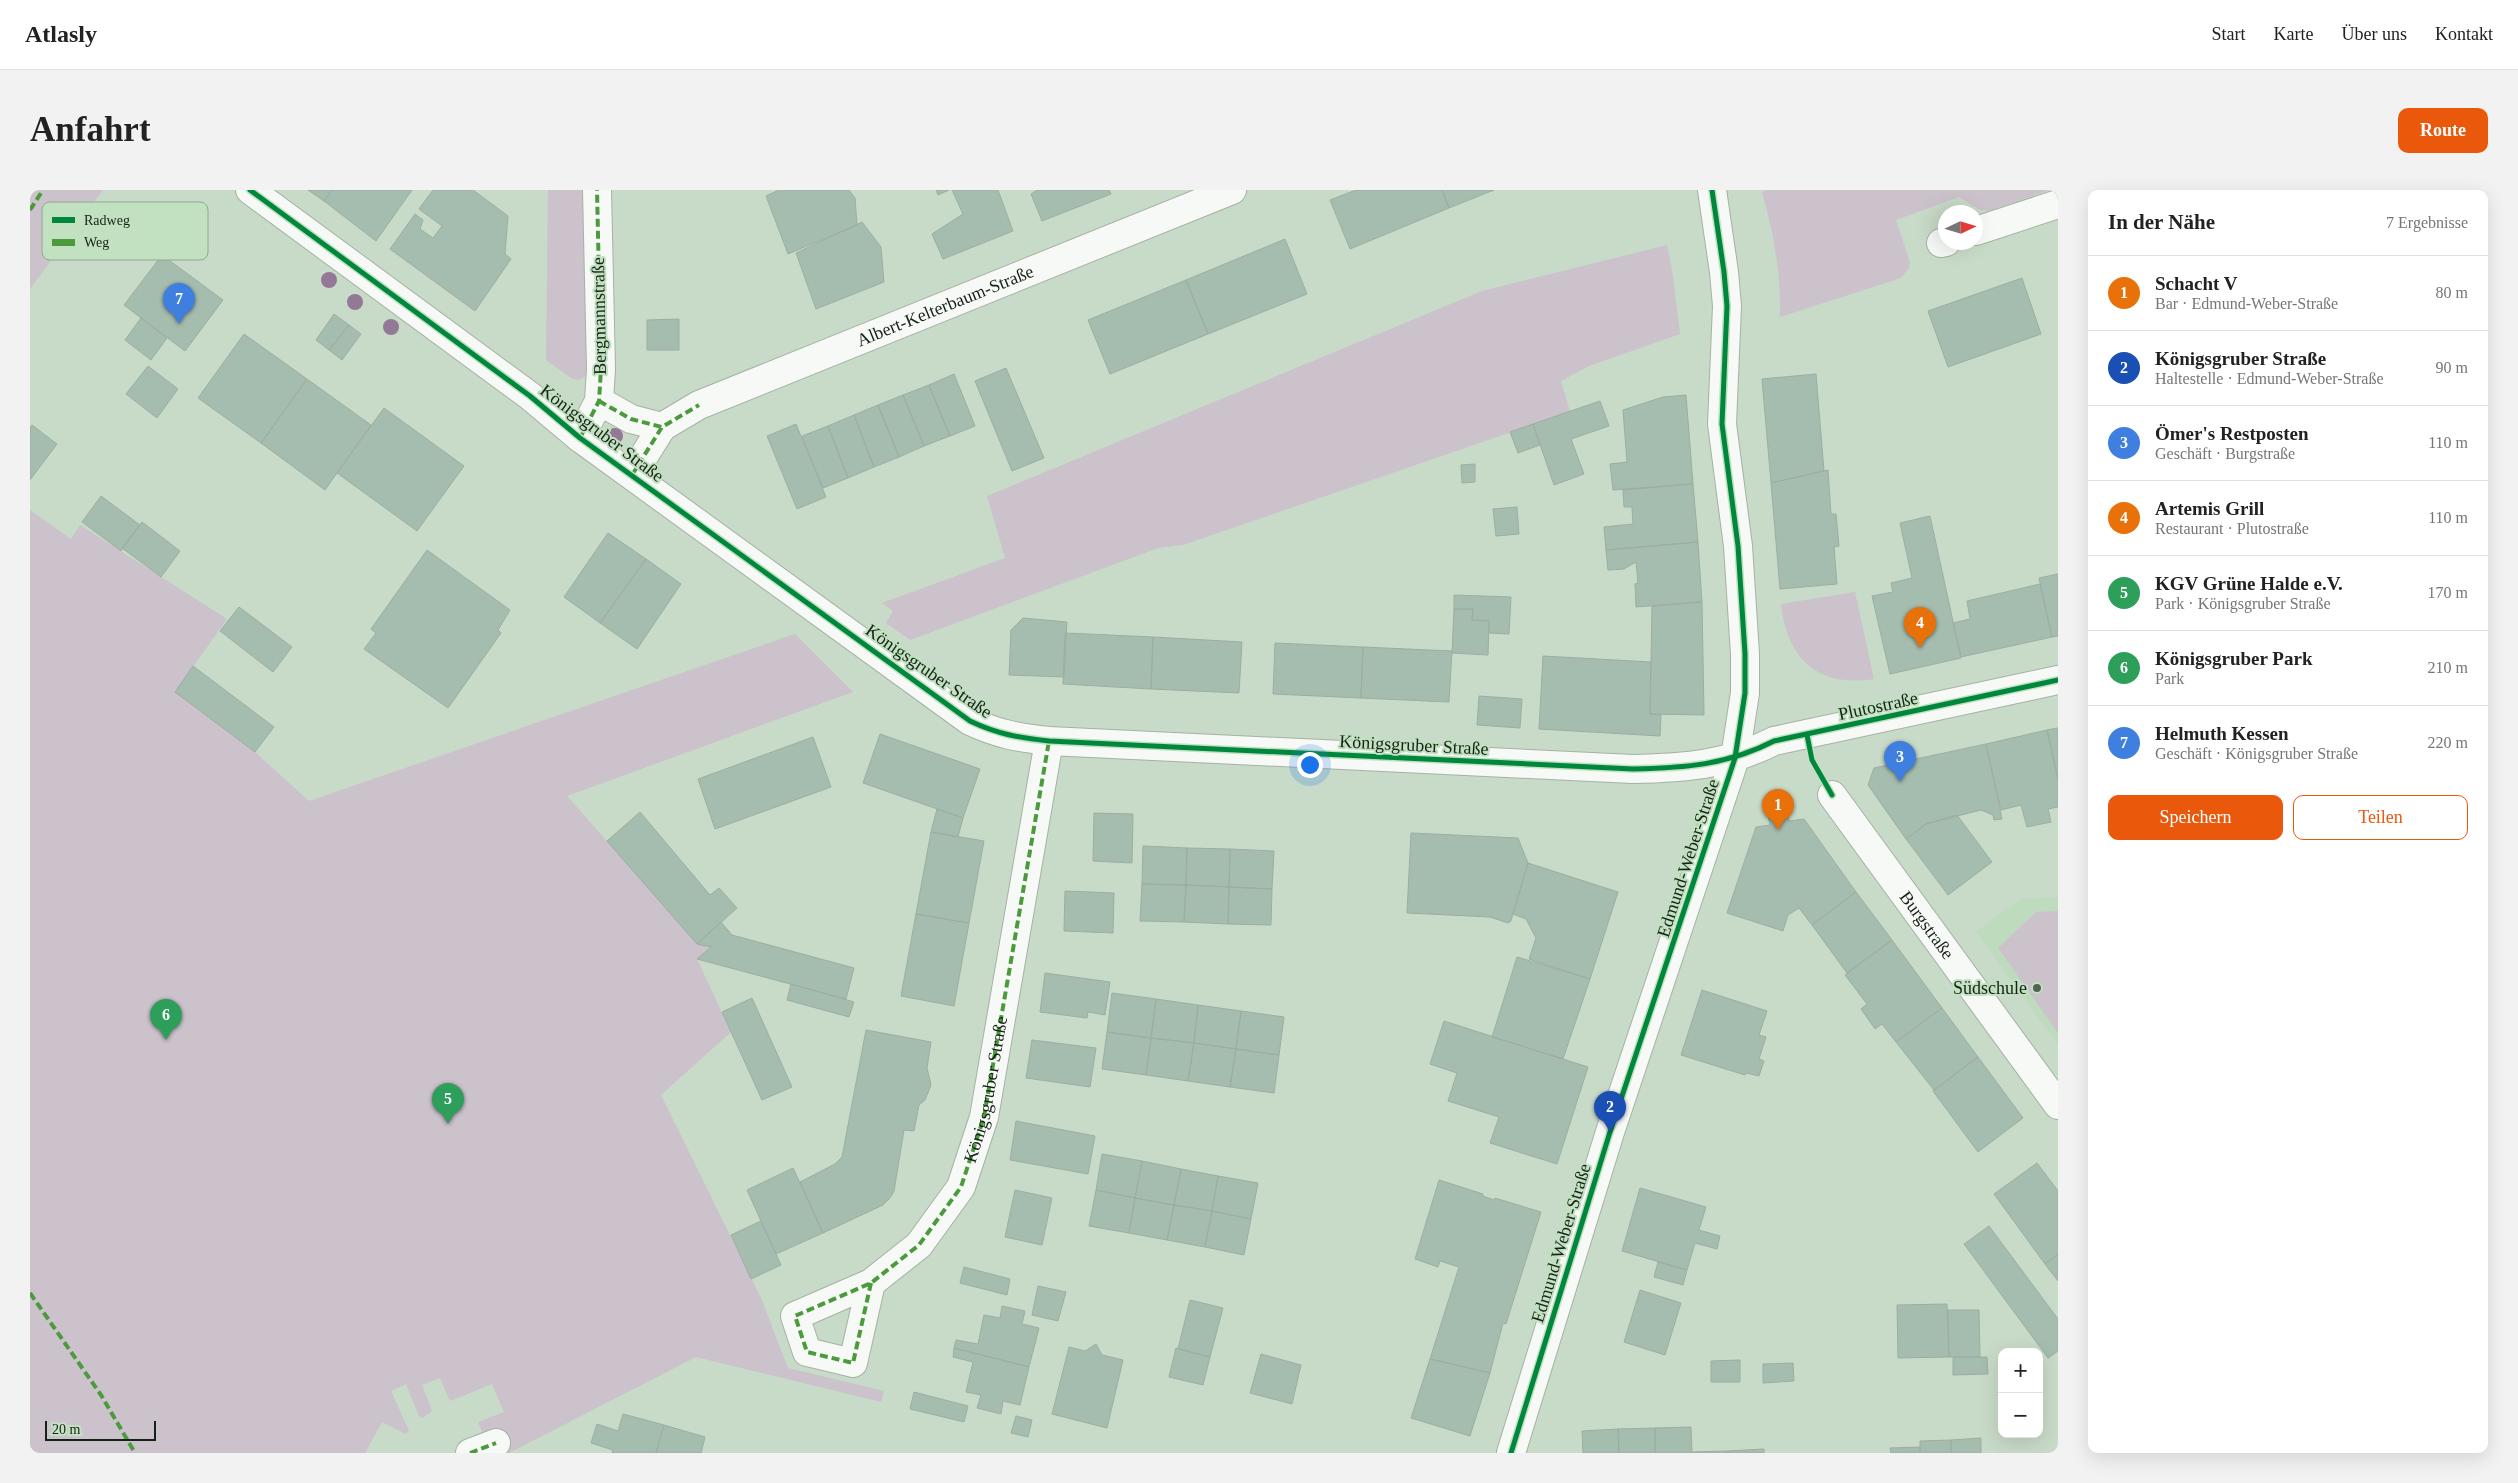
<!DOCTYPE html>
<html lang="de">
<head>
<meta charset="utf-8">
<style>
  body { margin:0; font-family:Georgia,serif; background:#f2f2f2; color:#222 }
  .controls { position:absolute; right:15px; bottom:15px; display:grid; overflow:hidden; border-radius:10px; box-shadow:0 5px 20px #0002 }
  .controls button { width:45px; height:45px; display:grid; place-items:center; padding:0; border:0; border-bottom:1px solid #e0e0e0; background:#fff; color:#222; font:25px sans-serif }
  .compass { position:absolute; left:1908px; top:15px; width:45px; height:45px; border-radius:50%; background:#fff; box-shadow:0 5px 20px #0002; rotate:86deg }
  .scale { position:absolute; left:15px; bottom:12px; width:111px; box-sizing:border-box; padding-left:5px; border:2px solid #172217; border-top:0; font-size:14px; line-height:18px; white-space:nowrap; color:#172217; -webkit-text-stroke:4px #c1e1c1; paint-order:stroke }
  .you { position:absolute; left:1279px; top:574px; width:18px; height:18px; margin:-12px; border:4px solid #fff; border-radius:50%; background:#1a73e8; box-shadow:0 0 0 8px #1a73e833 }
  .badge { display:grid; place-items:center; width:32px; height:32px; border-radius:50%; background:#ea580c; color:#fff; font-size:16px; font-weight:700 }
  .pin { position:absolute; translate:-50% -41px; filter:drop-shadow(0 1px 2px #0008) }
  .pin::after { content:''; position:absolute; top:26px; width:18px; height:15px; background:inherit; clip-path:polygon(0 0,100% 0,50% 100%) }
  .list { margin:0; padding:0; list-style:none }
  h2 { display:flex; justify-content:space-between; align-items:center; height:65px; margin:0; padding:0 20px; font-size:21px }
  h2 small { font-size:16px; font-weight:400; color:#767676 }
  .list li { display:grid; grid-template-columns:32px 1fr auto; gap:15px; align-items:center; box-sizing:border-box; height:75px; padding:0 20px; border-top:1px solid #e0e0e0 }
  .list b { display:block; font-size:19px; white-space:nowrap }
  .list p { margin:0; font-size:16px; white-space:nowrap; color:#767676 }
  .list em { font-size:16px; font-style:normal; color:#767676 }
  .actions { display:flex; gap:10px; padding:15px 20px }
  .actions a { flex:1; padding:11px 0; border:1px solid #ea580c; border-radius:10px; text-align:center; font-size:18px; color:#ea580c }
  .actions .main { background:#ea580c; color:#fff }
  .map { position:relative; flex:none; width:2028px; height:1263px; overflow:hidden; border-radius:10px }
  header { display:flex; align-items:center; gap:30px; box-sizing:border-box; height:70px; padding:0 25px; background:#fff; border-bottom:1px solid #e0e0e0 }
  header strong { font-size:24px }
  nav { display:flex; gap:28px; margin-inline-start:auto; font-size:18px }
  .intro { display:flex; align-items:center; justify-content:space-between; box-sizing:border-box; height:120px; padding:0 30px }
  h1 { margin:0; font-size:35px }
  .button { padding:12px 22px; border-radius:10px; background:#ea580c; color:#fff; font-size:18px; font-weight:700 }
  main { display:flex; gap:30px; padding:0 30px }
  aside { flex:1; background:#fff; border-radius:10px; box-shadow:0 5px 20px #0002 }
  .map>svg:first-child { display:block }
</style>
</head>
<body>
<header>
<strong>Atlasly</strong>
<nav><a>Start</a><a>Karte</a><a>Über uns</a><a>Kontakt</a></nav>
</header>
<div class="intro"><h1>Anfahrt</h1><a class="button">Route</a></div>
<main>
<div class="map">
<svg width="2028" height="1263" viewBox="0 0 2028 1263">
  <rect width="100%" height="100%" fill="#c8dac8"/>
  <path fill="#bfdbbe" d="M2028 707V855L1946 742 1990 709Z"/>
  <path fill="#cbc2cc" d="M0 0H73L0 99Z
    M518 0H558V184L549 190 541 188 516 170Z
    M1736 0H2019L1958 21 1950 20 1929 7 1866 30 1880 72 1879 78 1871 88 1750 127C1751 83 1744 44 1732 2Z
    M1637 55 1642 79 1650 144 1559 176 1531 191 1540 222 1153 355 1128 358 880 450 856 433 863 421 852 413 975 368 957 306 1452 101Z
    M0 320 41 349 50 335 197 429 145 502 225 562 279 611 765 444 823 502 537 606 667 753 681 757 667 769 701 842 631 905 731 1108 758 1178 854 1201 851 1212 666 1167 479 1263H456L460 1261 448 1232 474 1222 462 1194 420 1211 410 1188 392 1195 402 1221 392 1228 389 1226 376 1194 361 1201 379 1241 376 1244 352 1232 335 1263H0Z
    M1825 402 1844 489C1788 498 1757 469 1751 414Z
    M2028 721V843L1968 758 2006 722Z"/>
  <path fill="#a5bdae" stroke="#9eada2" d="M278 0H302L294 11Z
    M302 0H382L346 51 294 11Z
    M403 0H443L478 26 475 64 481 69 445 121 360 59 385 24 393 30 390 39 403 48 412 36 389 19Z
    M749 0H819L825 8 827 35 758 64 736 6Z
    M906 0H919L908 5Z
    M922 0H968L983 41 913 69 902 44 933 24Z
    M1007 0H1079L1081 4 1012 31 1001 4Z
    M1326 0H1412L1419 18 1320 59 1300 10Z
    M1412 0H1464L1419 18Z
    M832 32 851 57 854 92 786 119 766 63Z
    M1255 49 1277 104 1178 144 1156 90Z
    M132 65 193 110 155 161 94 115Z
    M1992 88 2011 144 1918 177 1898 121Z
    M1156 90 1178 144 1080 184 1058 130Z
    M304 124 319 135 299 160 286 150Z
    M111 128 137 148 121 170 95 150Z
    M649 129V160H617V130Z
    M319 135 331 144 312 170 299 160Z
    M214 144 277 189 231 253 168 208Z
    M118 176 148 199 127 228 96 204Z
    M976 178 1014 268 982 281 945 191Z
    M924 184 945 236 920 246 899 195Z
    M1786 184 1794 281 1741 293 1732 189Z
    M277 189 341 235 295 300 231 253Z
    M899 195 920 246 894 256 873 205Z
    M873 205 894 256 869 267 848 215Z
    M1656 205 1663 294 1583 300 1580 274 1597 272 1593 220 1633 207Z
    M1570 211 1579 236 1541 249 1554 284 1524 295 1503 234Z
    M848 215 869 267 844 277 824 225Z
    M354 218 434 276 387 341 307 283Z
    M824 225 844 277 818 288 798 236Z
    M766 234 796 307 767 319 737 246Z
    M1503 234 1510 255 1488 263 1480 242Z
    M2 235 27 254 0 290V238Z
    M798 236 818 288 793 298 772 246Z
    M1445 274V292L1432 293 1431 275Z
    M1798 280 1801 324H1806L1809 356 1804 357 1807 394 1750 399 1741 293Z
    M1663 294 1668 352 1576 360 1574 337 1603 334 1602 317H1594L1593 300Z
    M71 306 110 335 91 361 52 332Z
    M1487 317 1489 344 1466 346 1463 319Z
    M1900 326 1931 468 1860 484 1842 406 1863 402 1861 393 1882 388 1870 333Z
    M112 332 150 361 131 387 92 358Z
    M578 343 616 369 570 433 534 407Z
    M1668 352 1672 412 1606 417 1605 394 1608 393 1606 372 1594 379 1578 380 1576 360Z
    M397 360 480 420 468 440 471 443 418 518 334 459 346 443 341 439Z
    M616 369 651 394 607 459 570 433Z
    M2028 384V446L2022 447 2009 388Z
    M2010 394 2022 447 1931 467 1923 433 1940 429 1937 411Z
    M1424 405 1481 407 1479 444 1459 443V431L1442 430 1443 419H1424Z
    M1672 412 1674 525 1620 524 1622 416Z
    M209 417 262 457 243 482 190 441Z
    M1424 419H1443L1442 430 1459 431 1458 465 1422 463Z
    M993 428 1037 432 1034 487 979 485 981 440Z
    M1035 443 1123 447 1121 499 1033 494Z
    M1123 447 1212 452 1209 503 1121 499Z
    M1245 453 1333 457 1331 508 1243 504Z
    M1333 457 1422 461 1419 512 1331 508Z
    M1513 466 1621 472 1620 524 1631 525 1630 546 1509 539Z
    M163 476 244 537 225 562 145 502Z
    M1449 506 1492 509 1490 538 1447 535Z
    M2028 538V589L2017 540Z
    M2017 540 2028 589V617L2018 619 2021 632 1997 637 1991 615 1971 620 1956 554Z
    M850 544 950 579 933 628 833 593Z
    M783 547 801 597 685 639 668 589Z
    M1956 554 1972 629 1964 630 1963 625 1951 620 1896 634 1876 649 1838 595 1844 578Z
    M907 619 933 628 928 647 901 642Z
    M610 622 680 705 689 698 707 718 667 754 577 651Z
    M1758 622 1759 631 1774 629 1826 702 1782 735 1769 718 1758 725 1753 741 1697 723 1726 637 1740 635 1738 626Z
    M1064 623 1103 624 1102 673 1063 671Z
    M1927 625 1962 672 1918 705 1876 649 1896 634Z
    M901 642 954 651 939 733 886 724Z
    M1381 643 1488 648 1498 673 1481 731 1478 733 1460 727 1377 723Z
    M1113 656 1157 658 1156 695 1112 694Z
    M1157 658 1200 659 1199 697 1156 695Z
    M1200 659 1244 661 1242 699 1199 697Z
    M1498 673 1588 702 1560 789 1499 769 1506 748 1496 729 1483 724Z
    M1112 694 1156 695 1154 732 1110 731Z
    M1156 695 1199 697 1198 734 1154 732Z
    M1199 697 1242 699 1241 735 1198 734Z
    M1035 701 1084 703 1083 743 1034 741Z
    M1826 702 1862 750 1817 783 1782 735Z
    M886 724 939 733 924 816 871 806Z
    M691 732 702 745 824 778 816 809 667 769 681 757 667 754Z
    M1862 750 1912 818 1866 852 1852 834 1845 839 1831 819 1837 814 1815 785Z
    M1487 767 1560 789 1533 869 1462 847Z
    M1015 783 1080 792 1075 825 1058 822 1057 828 1010 822Z
    M761 794 824 812 819 827 757 810Z
    M1672 800 1737 821 1729 845 1736 847 1729 869 1734 871 1729 886 1716 883 1715 885 1651 865Z
    M1082 803 1126 809 1121 848 1077 842Z
    M722 808 762 897 732 910 692 822Z
    M1126 809 1168 815 1164 853 1121 848Z
    M1168 815 1211 821 1206 859 1164 853Z
    M1912 818 1948 867 1904 900 1866 852Z
    M1211 821 1254 827 1249 865 1206 859Z
    M1414 831 1558 877 1527 974 1460 953 1469 927 1418 911 1427 883 1400 874Z
    M836 840 901 852 897 878 901 895 895 910 889 915 884 941 874 940 864 1001 860 1008 853 1015 793 1043 770 992 805 974 812 967Z
    M1077 842 1121 848 1116 885 1072 879Z
    M1121 848 1164 853 1158 891 1116 885Z
    M1002 850 1066 858 1060 897 996 888Z
    M1164 853 1206 859 1200 897 1158 891Z
    M1206 859 1249 865 1244 903 1200 897Z
    M1948 867 1993 928 1948 962 1903 901Z
    M986 931 1065 946 1058 984 980 970Z
    M1072 964 1112 971 1105 1008 1066 1000Z
    M1112 971 1151 979 1144 1015 1105 1008Z
    M2007 973 2028 1001V1064L2015 1074 1964 1004Z
    M763 978 793 1043 746 1064 717 1000Z
    M1151 979 1188 986 1182 1021 1144 1015Z
    M1188 986 1228 993 1221 1029 1182 1021Z
    M1409 990 1453 1004V1006L1464 1010 1465 1008 1511 1022 1476 1134 1473 1133 1460 1183 1400 1169 1429 1077 1410 1071 1408 1077 1385 1069Z
    M1610 998 1676 1017 1669 1040 1690 1046 1687 1059 1665 1053 1657 1080 1592 1061Z
    M985 1000 1022 1008 1012 1055 975 1047Z
    M1066 1000 1105 1008 1099 1043 1059 1036Z
    M1105 1008 1144 1015 1137 1050 1099 1043Z
    M1144 1015 1182 1021 1175 1057 1137 1050Z
    M1182 1021 1221 1029 1214 1065 1175 1057Z
    M731 1031 751 1075 721 1089 701 1045Z
    M1959 1036 2028 1129V1161L2018 1168 1934 1054Z
    M2028 1064V1091L2015 1074Z
    M1628 1072 1657 1080 1653 1095 1624 1087Z
    M934 1077 980 1089 977 1105 930 1093Z
    M1008 1096 1036 1102 1028 1131 1002 1125Z
    M1610 1100 1651 1113 1635 1165 1594 1152Z
    M1160 1110 1193 1118 1180 1167 1148 1159Z
    M1917 1114 1919 1167 1868 1168 1867 1115Z
    M972 1116 995 1121 992 1134 1009 1138 999 1177 924 1158 926 1150 948 1154 954 1125 970 1128Z
    M1918 1120H1949L1950 1167H1919Z
    M1066 1154 1072 1165 1093 1170 1077 1238 1022 1224 1039 1157 1055 1161Z
    M924 1158 999 1177 990 1215 973 1211 971 1224 947 1218 951 1205 936 1202 943 1172 923 1167Z
    M1146 1158 1180 1167 1173 1195 1139 1187Z
    M1231 1164 1271 1175 1262 1214 1220 1203Z
    M1923 1167H1957L1958 1184 1923 1185Z
    M1400 1169 1460 1183 1440 1246 1381 1228Z
    M1710 1170V1192H1681V1171Z
    M1763 1173 1764 1191 1733 1193V1174Z
    M884 1202 938 1216 934 1232 880 1219Z
    M593 1224 634 1235 626 1263H582L583 1260 561 1253 567 1234 588 1241Z
    M986 1226 1002 1230 998 1247 981 1243Z
    M634 1235 675 1247 671 1263H626Z
    M1661 1237 1662 1263H1625V1238Z
    M1625 1238V1263H1589L1588 1239Z
    M1588 1239 1589 1263H1553L1552 1241Z
    M1951 1248V1263H1921V1250Z
    M1921 1250V1263H1890V1251Z
    M1890 1257V1263H1861L1860 1258Z
    M1734 1259V1263H1698V1261Z
    M1698 1261V1263H1662V1262Z"/>
  <g fill="none" stroke-linecap="round" stroke-linejoin="round">
    <defs>
      <g id="minor">
        <path d="M220 0 500 206 550 248 940 531C967 544 990 548 1019 551L1603 579C1655 578 1697 575 1744 551L2028 490"/>
        <path d="M1946 41 2028 14"/>
        <path d="M1911 53 1916 52"/>
        <path d="M569 211 601 229 632 237"/>
        <path d="M550 248 569 211 571 179 567 0"/>
        <path id="s1" d="M602 285 632 237 669 215 1202 0"/>
        <path id="s2" d="M1802 605 2028 915"/>
        <path id="s3" d="M841 1093 823 1173 777 1162 765 1126 841 1093 889 1055 931 997 954 927 1019 551"/>
        <path d="M440 1263 466 1253"/>
        <path d="M1481 1263 1580 942 1705 568 1715 503V464L1708 356 1692 234 1697 116 1694 82 1682 0"/>
      </g>
    </defs>
    <use href="#minor" stroke="#a5b2a5" stroke-width="30"/>
    <use href="#minor" stroke="#f7f9f7" stroke-width="28"/>
    <path stroke="#4b9b3d" stroke-width="4" stroke-dasharray="8 4" stroke-linecap="butt" d="M0 20 13 0
      M569 211 601 229 632 237
      M550 248 569 211 571 179 567 0
      M602 285 632 237 669 215
      M841 1093 823 1173 777 1162 765 1126 841 1093 889 1055 931 997 954 927 1019 551
      M0 1103 71 1205 105 1263
      M0 1261 1 1263
      M440 1263 466 1253"/>
    <defs>
      <path id="cycleway" d="M220 0 500 206 550 248 940 531C967 544 990 548 1019 551L1603 579C1655 578 1697 575 1744 551L2028 490
        M1777 545 1782 570 1802 605
        M1481 1263 1580 942 1705 568 1715 503V464L1708 356 1692 234 1697 116 1694 82 1682 0"/>
    </defs>
    <use href="#cycleway" stroke="#c1e1c1" stroke-width="8"/>
    <use href="#cycleway" stroke="#00873e" stroke-width="5"/>
  </g>
  <g fill="#937996">
    <circle cx="299" cy="90" r="8"/>
    <circle cx="325" cy="112" r="8"/>
    <circle cx="361" cy="137" r="8"/>
    <circle cx="585" cy="246" r="8"/>
  </g>
  <circle fill="#556255" stroke="#c1e1c1" stroke-width="2" cx="2007" cy="798" r="5"/>
  <g text-anchor="middle" stroke-width="4" stroke-linejoin="round" paint-order="stroke">
    <g font-size="18" fill="#172217" stroke="#c1e1c1">
      <text dy="6" stroke="none"><textPath href="#s1" startOffset="365">Albert-Kelterbaum-Straße</textPath></text>
      <text transform="translate(569 126) rotate(-91)" y="6">Bergmannstraße</text>
      <text transform="translate(572 243) rotate(37)" y="6">Königsgruber Straße</text>
      <text transform="translate(899 481) rotate(35)" y="6">Königsgruber Straße</text>
      <text transform="translate(1848 516) rotate(-12)" y="6">Plutostraße</text>
      <text transform="translate(1384 555) rotate(3)" y="6">Königsgruber Straße</text>
      <text transform="translate(1658 668) rotate(-72)" y="6">Edmund-Weber-Straße</text>
      <text dy="6" stroke="none"><textPath href="#s2" startOffset="161">Burgstraße</textPath></text>
      <text dy="6" stroke="none"><textPath href="#s3" startOffset="484">Königsgruber Straße</textPath></text>
      <text transform="translate(1531 1053) rotate(-73)" y="6">Edmund-Weber-Straße</text>
    </g>
    <g font-size="18" fill="#172217" stroke="#c1e1c1" text-anchor="end">
      <text x="1997" y="804">Südschule</text>
    </g>
  </g>
  <rect x="12" y="12" width="166" height="58" rx="8" fill="#c1e1c1" stroke="#8ea88e" stroke-width="1"/>
  <rect x="22" y="27" width="23" height="6" fill="#00873e"/>
  <rect x="22" y="49" width="23" height="7" fill="#4b9b3d"/>
  <g font-size="14" fill="#172217">
    <text x="54" y="35">Radweg</text>
    <text x="54" y="57">Weg</text>
  </g>
</svg>
<div class="controls">
<button>+</button>
<button>−</button>
</div>
<svg class="compass" viewBox="-18 -18 36 36"><path d="M0-13l5 13h-10z" fill="#e53935"/><path d="M0 13l5-13h-10z" fill="#767676"/></svg>
<div class="scale">20 m</div>
<div class="you"></div>
<div class="pin badge" style="left:1748px;top:640px;background:#e8710a">1</div>
<div class="pin badge" style="left:1580px;top:942px;background:#1a4fb4">2</div>
<div class="pin badge" style="left:1870px;top:592px;background:#3f7fe0">3</div>
<div class="pin badge" style="left:1890px;top:458px;background:#e8710a">4</div>
<div class="pin badge" style="left:418px;top:934px;background:#2e9e5b">5</div>
<div class="pin badge" style="left:136px;top:850px;background:#2e9e5b">6</div>
<div class="pin badge" style="left:149px;top:134px;background:#3f7fe0">7</div>
</div>
<aside>
<h2>In der Nähe<small>7 Ergebnisse</small></h2>
<ul class="list">
<li><span class="badge" style="background:#e8710a">1</span><div><b>Schacht V</b><p>Bar · Edmund-Weber-Straße</p></div><em>80 m</em></li>
<li><span class="badge" style="background:#1a4fb4">2</span><div><b>Königsgruber Straße</b><p>Haltestelle · Edmund-Weber-Straße</p></div><em>90 m</em></li>
<li><span class="badge" style="background:#3f7fe0">3</span><div><b>Ömer's Restposten</b><p>Geschäft · Burgstraße</p></div><em>110 m</em></li>
<li><span class="badge" style="background:#e8710a">4</span><div><b>Artemis Grill</b><p>Restaurant · Plutostraße</p></div><em>110 m</em></li>
<li><span class="badge" style="background:#2e9e5b">5</span><div><b>KGV Grüne Halde e.V.</b><p>Park · Königsgruber Straße</p></div><em>170 m</em></li>
<li><span class="badge" style="background:#2e9e5b">6</span><div><b>Königsgruber Park</b><p>Park</p></div><em>210 m</em></li>
<li><span class="badge" style="background:#3f7fe0">7</span><div><b>Helmuth Kessen</b><p>Geschäft · Königsgruber Straße</p></div><em>220 m</em></li>
</ul>
<div class="actions"><a class="main">Speichern</a><a>Teilen</a></div>
</aside>
</main>
</body>
</html>
